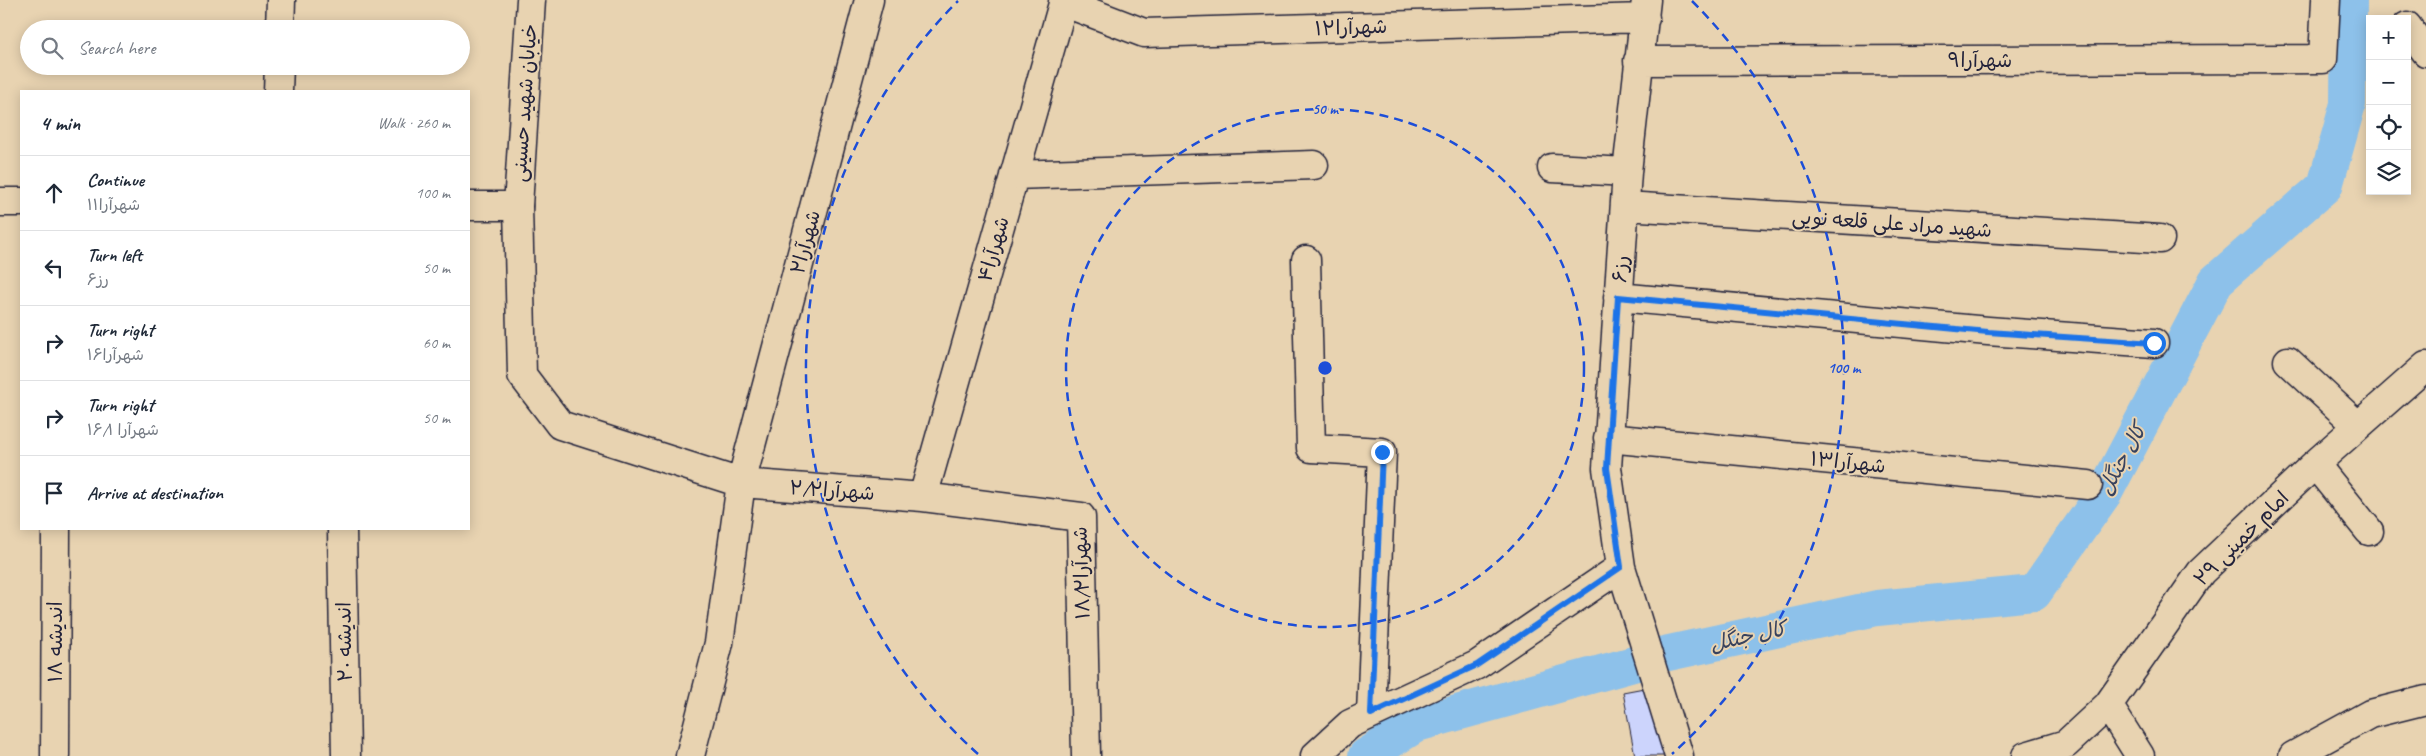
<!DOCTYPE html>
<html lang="en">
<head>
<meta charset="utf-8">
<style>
  body { margin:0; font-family:Caveat,"Playpen Sans Arabic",sans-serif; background:#f6f6f7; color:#1f2937 }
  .controls { position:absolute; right:15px; top:15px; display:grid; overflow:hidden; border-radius:0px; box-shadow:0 2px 12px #0003 }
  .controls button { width:45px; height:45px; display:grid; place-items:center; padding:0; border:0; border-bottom:1px solid #e0e1e3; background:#fff; color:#1f2937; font:25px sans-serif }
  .stop { position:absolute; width:15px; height:15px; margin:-11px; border:4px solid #1a73e8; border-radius:50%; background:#fff }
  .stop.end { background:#1a73e8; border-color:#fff; box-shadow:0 1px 5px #0008 }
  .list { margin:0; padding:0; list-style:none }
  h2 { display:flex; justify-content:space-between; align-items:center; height:65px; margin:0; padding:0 20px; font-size:21px }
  h2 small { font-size:16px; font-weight:400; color:#747a83 }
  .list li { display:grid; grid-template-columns:32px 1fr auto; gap:15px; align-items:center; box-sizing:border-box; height:75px; padding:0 20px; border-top:1px solid #e0e1e3 }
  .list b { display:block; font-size:19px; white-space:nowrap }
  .list p { margin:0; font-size:16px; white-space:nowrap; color:#747a83 }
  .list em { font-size:16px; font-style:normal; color:#747a83 }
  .icon { flex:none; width:28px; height:28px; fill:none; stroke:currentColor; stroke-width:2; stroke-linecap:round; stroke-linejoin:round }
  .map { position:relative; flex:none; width:2426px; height:756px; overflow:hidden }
  .search { position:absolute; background:#fff; box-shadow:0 2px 12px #0003; left:20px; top:20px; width:450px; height:55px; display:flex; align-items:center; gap:12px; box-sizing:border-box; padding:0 18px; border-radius:28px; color:#747a83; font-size:19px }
  .panel { position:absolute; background:#fff; box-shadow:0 2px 12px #0003; left:20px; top:90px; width:450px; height:440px; border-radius:0px }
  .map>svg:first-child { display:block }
</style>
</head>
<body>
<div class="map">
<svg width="2426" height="756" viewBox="0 0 2426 756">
  <rect width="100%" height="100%" fill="#e8d3b1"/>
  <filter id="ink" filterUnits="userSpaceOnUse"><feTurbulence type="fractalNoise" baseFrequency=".02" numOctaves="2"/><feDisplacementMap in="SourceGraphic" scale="10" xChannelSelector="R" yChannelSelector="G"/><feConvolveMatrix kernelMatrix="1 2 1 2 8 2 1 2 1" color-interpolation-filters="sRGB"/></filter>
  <g filter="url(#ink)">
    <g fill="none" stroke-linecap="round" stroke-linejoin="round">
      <path stroke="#8dc1ea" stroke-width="36" d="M1664 654 1877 608 2034 593 2105 492 2216 281 2325 186 2348 104 2349 0
        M1366 756 1417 724 1637 663"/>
    </g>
    <path fill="#ccd4fc" stroke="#22223b" d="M1644 688 1664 756H1635L1623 692Z"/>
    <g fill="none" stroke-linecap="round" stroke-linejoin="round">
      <defs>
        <path id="street" d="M1646 0 1627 172 1607 468 1621 567 1679 756
          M1063 2 1144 33 1645 18
          M2407 26 2426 52
          M280 29 281 0
          M1638 61 2323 59 2326 0
          M278 91 279 66
          M1552 168 1627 172
          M1014 175 1314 165
          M518 206 522 375 560 425 741 483 923 497 1081 517 1086 756
          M1625 206 2160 239
          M1306 260 1311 448 1382 452 1371 714
          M1618 297 1988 331 2154 343
          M2288 361 2358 426
          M1608 438 2088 485
          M2315 464 2369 531
          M923 497 1064 0
          M342 529 346 756
          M2108 705 2140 756
          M55 756 56 529
          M690 756 719 643 741 483 869 0
          M1315 756 1350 724 1477 665 1621 567
          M2026 756 2066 744 2108 705 2201 572 2315 464 2426 366
          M2293 756 2370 714 2426 700"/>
        <path id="secondary" d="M0 202H21
          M469 206H518L531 0"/>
      </defs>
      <use href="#street" stroke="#22223b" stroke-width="31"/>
      <use href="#secondary" stroke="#22223b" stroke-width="31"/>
      <use href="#street" stroke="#e8d3b1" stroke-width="28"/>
      <use href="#secondary" stroke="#e8d3b1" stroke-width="28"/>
    </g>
  </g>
  <g fill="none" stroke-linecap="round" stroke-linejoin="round" filter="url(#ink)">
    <path stroke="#1a73e8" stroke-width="6" d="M1382 452 1371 714 1477 665 1621 567 1607 468 1618 297 1988 332 2154 343"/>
  </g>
  <g fill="none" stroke="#1d4ed8" stroke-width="2.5" stroke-dasharray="9 6">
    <circle cx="1325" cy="368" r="259"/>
    <path d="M978 754A519 519 0 0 1 958 1M1692 1A519 519 0 0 1 1672 754"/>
  </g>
  <g text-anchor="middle" stroke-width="4" stroke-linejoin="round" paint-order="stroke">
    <g font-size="20" fill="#22223b" stroke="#e8d3b1">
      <text transform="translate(1351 27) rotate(-2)" y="7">شهرآرا۱۲</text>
      <text x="1980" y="67">شهرآرا۹</text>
      <text transform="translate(524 103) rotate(-86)" y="7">خیابان شهید حسینی</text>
      <text transform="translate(1892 223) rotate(4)" y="7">شهید مراد علی قلعه نویی</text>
      <text transform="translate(805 242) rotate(-75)" y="7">شهرآرا۲</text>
      <text transform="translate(993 249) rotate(-74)" y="7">شهرآرا۴</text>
      <text transform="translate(1620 269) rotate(-85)" y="7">رز۶</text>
      <text transform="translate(1848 462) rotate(6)" y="7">شهرآرا۱۳</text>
      <text transform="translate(832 490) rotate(4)" y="7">شهرآرا۲/۲</text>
      <text transform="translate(2241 538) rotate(-45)" y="7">امام خمینی ۲۹</text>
      <text transform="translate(1081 573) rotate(-92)" y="7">شهرآرا۱۸/۲</text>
      <text transform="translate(55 642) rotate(-90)" y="7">اندیشه ۱۸</text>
      <text transform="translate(344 642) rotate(-91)" y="7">اندیشه ۲۰</text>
    </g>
    <g font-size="21" font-style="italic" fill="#37425e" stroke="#e8d3b1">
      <text transform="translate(2122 459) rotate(-61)" y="7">کال جنگل</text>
      <text transform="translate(1748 636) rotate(-12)" y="7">کال جنگل</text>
    </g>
  </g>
  <circle cx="1325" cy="368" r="8" fill="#1d4ed8" stroke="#e8d3b1" stroke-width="2.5"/>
  <g font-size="15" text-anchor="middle" font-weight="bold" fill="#1d4ed8" stroke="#e8d3b1" stroke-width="4" stroke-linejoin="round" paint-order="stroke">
    <text x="1325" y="114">50 m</text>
    <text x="1844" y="373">100 m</text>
  </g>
</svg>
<div class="controls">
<button>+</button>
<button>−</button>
<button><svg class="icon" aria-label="locate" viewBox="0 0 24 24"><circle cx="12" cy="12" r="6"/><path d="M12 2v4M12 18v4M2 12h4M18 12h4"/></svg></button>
<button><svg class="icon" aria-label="layers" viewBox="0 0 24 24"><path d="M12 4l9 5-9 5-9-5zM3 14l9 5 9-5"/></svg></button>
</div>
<div class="stop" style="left:2154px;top:343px"></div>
<div class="stop end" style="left:1382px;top:452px"></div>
<div class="search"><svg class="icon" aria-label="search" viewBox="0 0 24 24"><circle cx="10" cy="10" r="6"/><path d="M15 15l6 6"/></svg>Search here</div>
<section class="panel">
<h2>4 min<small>Walk · 260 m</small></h2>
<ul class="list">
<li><svg class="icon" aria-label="ahead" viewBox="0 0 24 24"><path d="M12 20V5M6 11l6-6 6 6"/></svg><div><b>Continue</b><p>شهرآرا۱۱</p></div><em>100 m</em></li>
<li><svg class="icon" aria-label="left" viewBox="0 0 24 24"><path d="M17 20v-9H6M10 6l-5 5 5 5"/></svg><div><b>Turn left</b><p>رز۶</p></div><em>50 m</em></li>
<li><svg class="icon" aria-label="right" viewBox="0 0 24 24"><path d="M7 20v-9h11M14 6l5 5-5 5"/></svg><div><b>Turn right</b><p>شهرآرا۱۶</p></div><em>60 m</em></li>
<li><svg class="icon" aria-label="right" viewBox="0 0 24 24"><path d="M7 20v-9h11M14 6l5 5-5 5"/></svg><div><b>Turn right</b><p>شهرآرا ۱۶/۱</p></div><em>50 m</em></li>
<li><svg class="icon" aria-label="arrive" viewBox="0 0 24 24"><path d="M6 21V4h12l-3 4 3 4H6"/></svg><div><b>Arrive at destination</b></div></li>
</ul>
</section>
</div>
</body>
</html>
